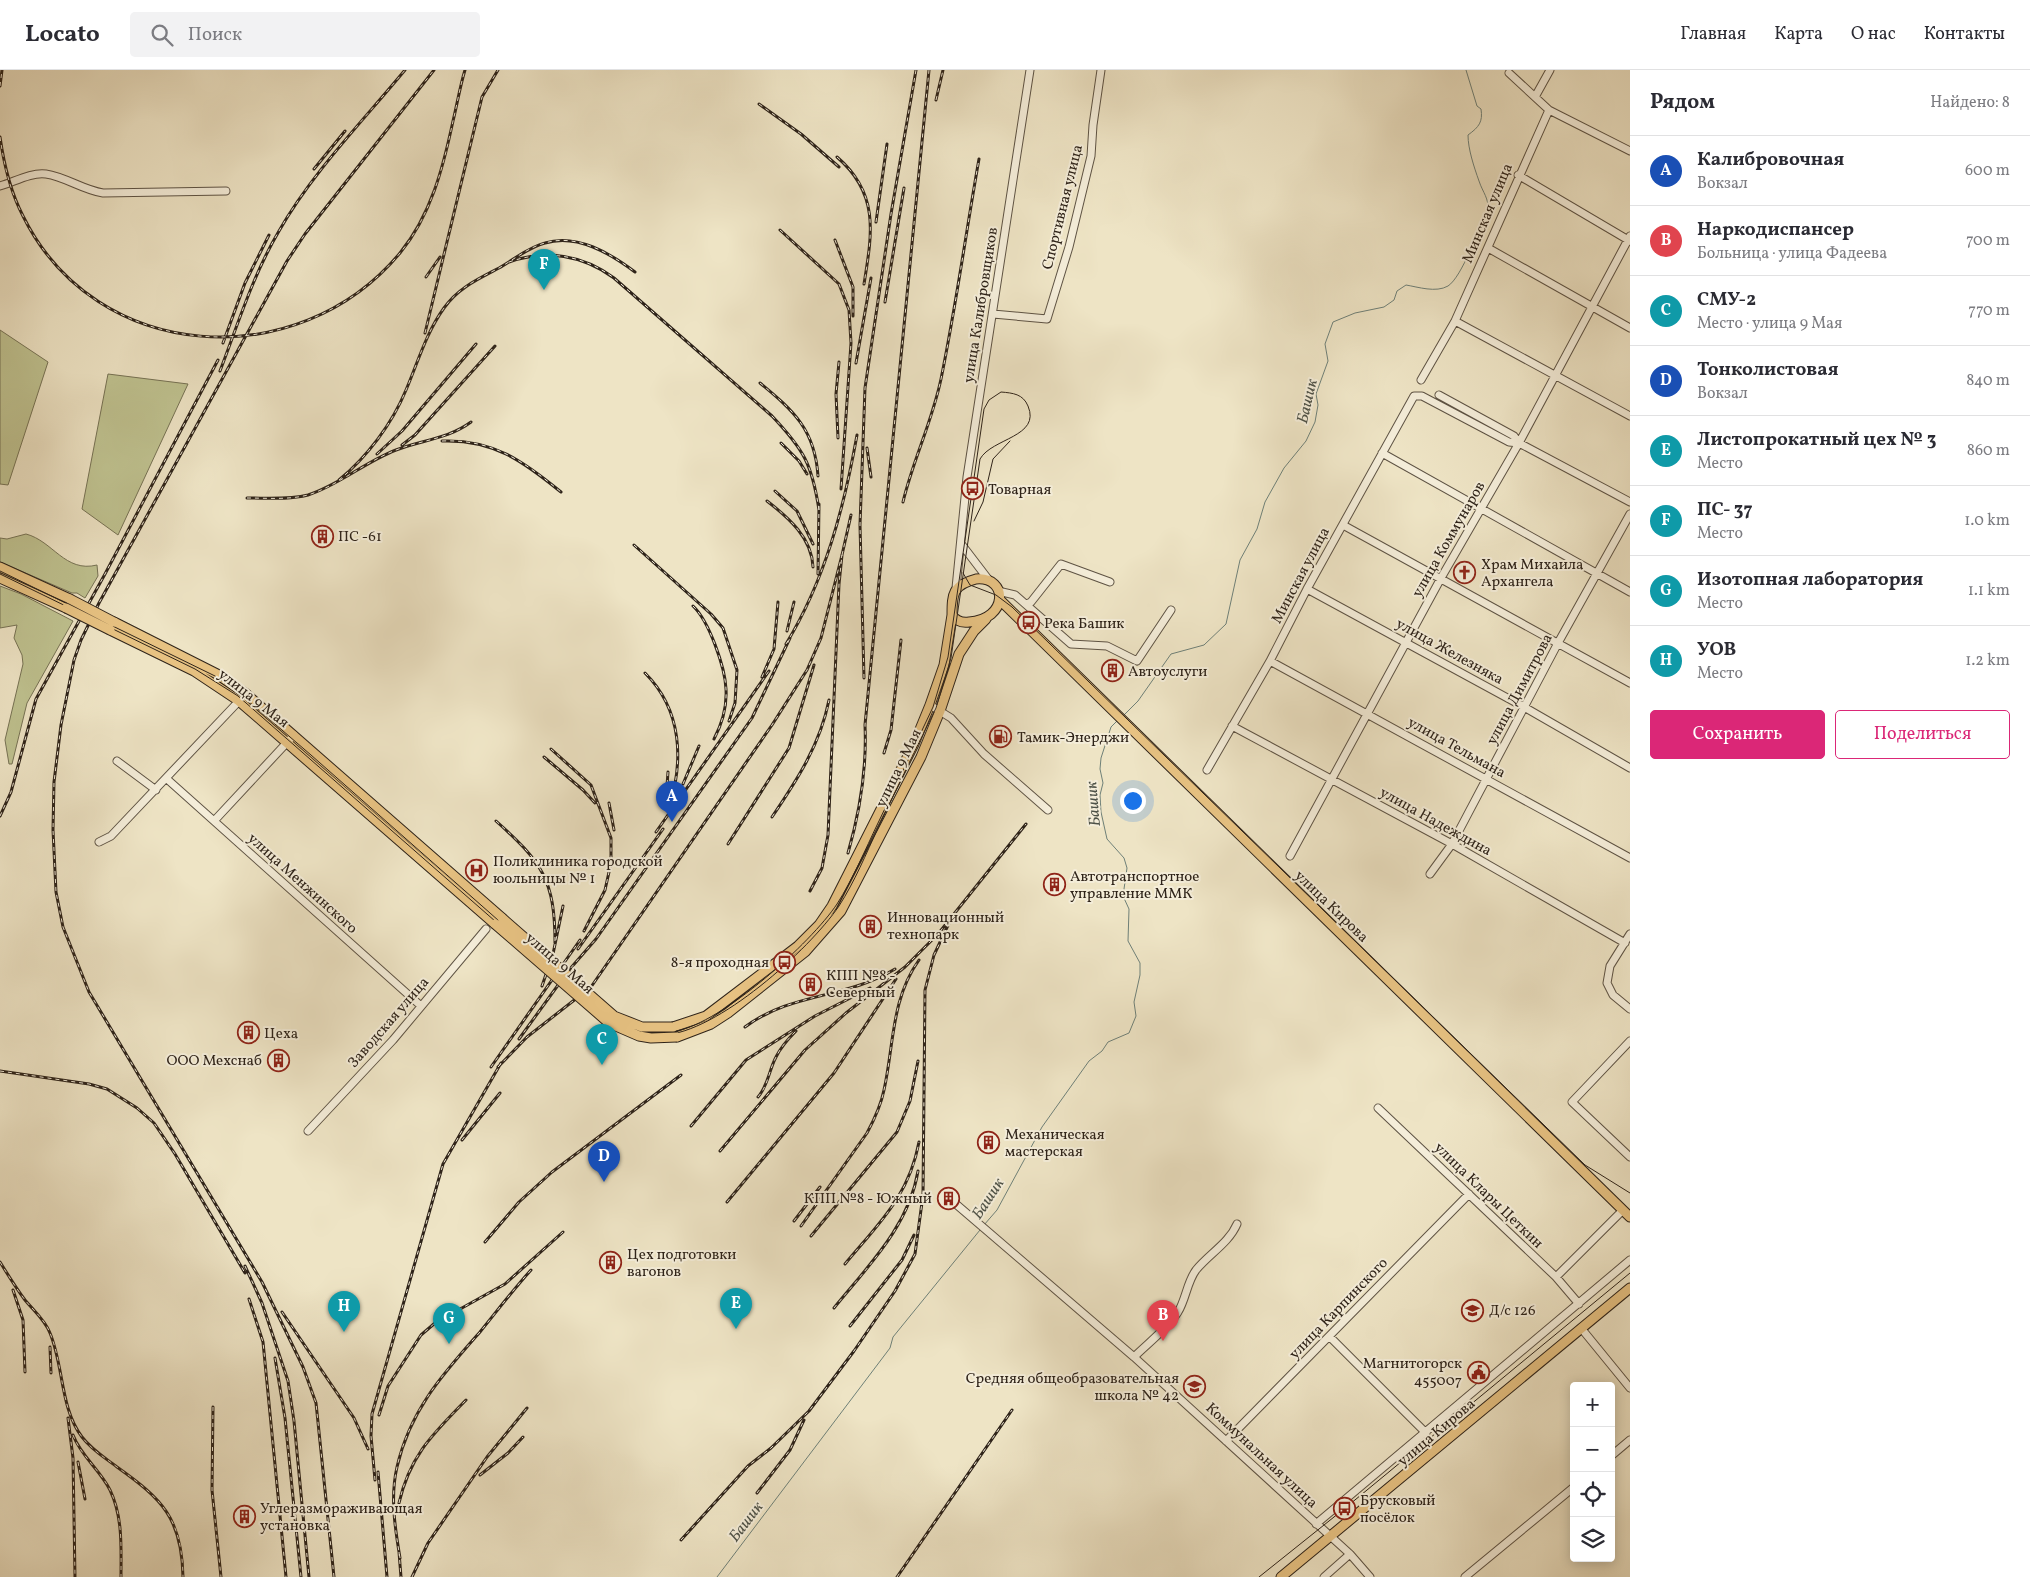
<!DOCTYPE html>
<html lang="ru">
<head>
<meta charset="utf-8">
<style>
  body { margin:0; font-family:Vollkorn,serif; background:#f2f2f3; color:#2b2b33 }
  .controls { position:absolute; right:15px; bottom:15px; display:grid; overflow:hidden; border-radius:5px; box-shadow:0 2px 12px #0003 }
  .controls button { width:45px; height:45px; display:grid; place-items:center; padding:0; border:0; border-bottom:1px solid #e1e1e2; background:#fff; color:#2b2b33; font:25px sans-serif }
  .you { position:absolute; left:1132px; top:730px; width:18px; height:18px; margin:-12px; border:4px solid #fff; border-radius:50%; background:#1a73e8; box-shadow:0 0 0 8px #1a73e833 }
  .badge { display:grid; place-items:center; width:32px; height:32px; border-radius:50%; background:#db2777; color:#fff; font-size:16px; font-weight:700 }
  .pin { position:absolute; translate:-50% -41px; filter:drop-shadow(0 1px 2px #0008) }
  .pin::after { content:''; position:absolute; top:26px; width:18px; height:15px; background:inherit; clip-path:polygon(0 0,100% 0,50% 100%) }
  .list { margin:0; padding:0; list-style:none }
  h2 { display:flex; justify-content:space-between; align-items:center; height:65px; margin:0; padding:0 20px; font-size:21px }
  h2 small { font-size:16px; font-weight:400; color:#7c7c81 }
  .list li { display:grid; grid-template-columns:32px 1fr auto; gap:15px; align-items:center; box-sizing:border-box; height:70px; padding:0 20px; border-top:1px solid #e1e1e2 }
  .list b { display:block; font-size:19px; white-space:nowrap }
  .list p { margin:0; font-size:16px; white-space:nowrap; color:#7c7c81 }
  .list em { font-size:16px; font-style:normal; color:#7c7c81 }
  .actions { display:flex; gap:10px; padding:15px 20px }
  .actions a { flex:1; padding:11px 0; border:1px solid #db2777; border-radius:5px; text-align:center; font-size:18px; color:#db2777 }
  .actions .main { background:#db2777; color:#fff }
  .icon { flex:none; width:28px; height:28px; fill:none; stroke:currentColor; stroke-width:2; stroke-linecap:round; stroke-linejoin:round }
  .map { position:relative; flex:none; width:1630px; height:1507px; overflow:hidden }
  header { display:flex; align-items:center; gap:30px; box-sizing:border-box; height:70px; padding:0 25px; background:#fff; border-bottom:1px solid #e1e1e2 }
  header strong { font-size:24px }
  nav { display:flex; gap:28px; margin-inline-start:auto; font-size:18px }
  .search { width:350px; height:45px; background:#f2f2f3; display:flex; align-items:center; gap:12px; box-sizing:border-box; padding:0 18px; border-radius:5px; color:#7c7c81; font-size:19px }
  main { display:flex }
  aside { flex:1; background:#fff }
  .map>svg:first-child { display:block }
</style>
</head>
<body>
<header>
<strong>Locato</strong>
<div class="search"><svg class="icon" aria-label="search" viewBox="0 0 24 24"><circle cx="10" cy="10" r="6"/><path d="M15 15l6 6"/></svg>Поиск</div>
<nav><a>Главная</a><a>Карта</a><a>О нас</a><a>Контакты</a></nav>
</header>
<main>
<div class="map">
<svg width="1630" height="1507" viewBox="0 0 1630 1507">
  <rect width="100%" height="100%" fill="#eee4c5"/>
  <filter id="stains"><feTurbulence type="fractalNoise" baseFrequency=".004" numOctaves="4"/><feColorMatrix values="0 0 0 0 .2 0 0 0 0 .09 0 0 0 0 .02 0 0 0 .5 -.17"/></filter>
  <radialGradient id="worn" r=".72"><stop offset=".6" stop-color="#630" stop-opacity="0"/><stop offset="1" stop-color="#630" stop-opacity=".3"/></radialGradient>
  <path fill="#bfc290" stroke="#767254" d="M0 260 48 292 8 415 0 414Z
    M108 304 188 314 118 465 82 439Z
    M26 464C53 471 65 503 97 495L98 506 85 528 77 523H72L0 492V468L7 469Z
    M0 516 21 524 73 551 27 633 12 694H9L5 670 23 594 22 585 14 568 17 555 0 558Z"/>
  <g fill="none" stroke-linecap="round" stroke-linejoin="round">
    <path stroke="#6e8078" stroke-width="1" d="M1123 646 1138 631 1171 584 1204 575 1226 554 1240 490 1257 459 1265 432 1284 398 1306 371 1315 352 1318 335 1316 324 1328 291 1325 274 1333 252 1355 243 1384 237 1394 230 1397 221 1406 215C1418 217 1436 223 1448 216 1462 207 1479 158 1488 141 1489 128 1483 123 1479 111 1474 97 1468 79 1468 65 1479 57 1483 52 1481 39L1477 36 1466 0
      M984 1155 997 1140 1042 1057 1089 991 1102 981 1108 972 1129 963 1136 946 1134 932 1140 905V893L1128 871 1129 839 1123 826 1127 798 1124 788 1107 769 1101 742 1100 725 1103 713 1100 699 1101 688 1111 657 1118 650
      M717 1507 890 1278 893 1267 980 1160"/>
    <defs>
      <path id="minor" d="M1509 3 1549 40 1630 81
        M1535 27 1550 0
        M1518 105 1630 171
        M0 116C14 112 31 102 46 104 66 107 83 120 103 123L226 121
        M1488 178 1630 258
        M993 244 1047 249 1069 177 1091 86 1093 55 1101 0
        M1455 251 1630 346
        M1421 310 1455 251 1549 40
        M1439 325 1514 366 1519 373
        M1382 383 1630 522
        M1343 455 1630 613
        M962 475 988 509
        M956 518 967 407 1030 0
        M1307 519 1524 637 1630 698
        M998 521 1015 525 1071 574 1107 576 1137 591 1171 540
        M1027 534 1031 532 1061 494 1110 512
        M1270 591 1630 788
        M930 635 951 648 984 684 1048 740
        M1232 656 1452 774 1625 873
        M117 691 156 720
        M1207 700 1270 591 1307 519 1414 326H1422L1509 372 1519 373 1630 432
        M167 709 421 936
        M214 751 294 665
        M99 772 111 766 239 631
        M1290 786 1441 508 1519 373 1630 166
        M1430 804 1452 774 1558 573 1630 444
        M1630 864 1610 896 1607 913 1613 925 1630 939
        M1630 971 1572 1032 1630 1087
        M1378 1038 1556 1207 1579 1234
        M308 1061 393 970 486 859
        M950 1129 1134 1287 1350 1484 1370 1507
        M1556 1207 1623 1140
        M1581 1258 1630 1318
        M1330 1267 1426 1363
        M1134 1287C1148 1273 1167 1259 1178 1242 1186 1229 1187 1212 1196 1200 1209 1184 1229 1173 1237 1154
        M1226 1371 1469 1124
        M1611 1386 1630 1370
        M1316 1454 1630 1190
        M1324 1507 1350 1484
        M1465 1507 1574 1417"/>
      <path id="major" d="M0 497 70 529
        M0 508 66 538
        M976 509C1009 506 1008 550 969 552 962 553 956 551 952 545 952 523 953 515 976 509Z
        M1000 530 1630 1147
        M114 552 217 604 245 623 502 848
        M110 560 194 601 239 631 495 854
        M673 957 706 946 798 876 819 855 832 836 914 674 930 635 944 595 952 545
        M677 967 711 954 728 943 805 882 841 841 921 687 940 641 959 584 974 561 986 549
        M1281 1507 1630 1218"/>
    </defs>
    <use href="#minor" stroke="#5e5344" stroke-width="9"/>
    <use href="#major" stroke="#2e2319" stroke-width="11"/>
    <use href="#minor" stroke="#f4edd9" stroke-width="7"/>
    <use href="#major" stroke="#e7c282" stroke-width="9"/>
    <path stroke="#2e2319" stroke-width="1" d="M974 451 983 432 993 389 1010 371
      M0 501 215 606 240 624 311 685 601 941C624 957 648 966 676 961 722 953 811 873 837 834 853 809 865 780 878 753 897 714 915 675 933 637L948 587 984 339 989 330 1001 322C1013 323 1023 324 1028 336 1041 367 992 368 980 389L951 588 936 638C916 678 897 718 878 758 866 784 855 811 839 836 809 880 717 963 663 965 639 967 619 956 600 943L238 626 195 599 0 504
      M963 503 970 515 996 525 1012 537 1585 1095 1630 1123
      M1259 1507 1344 1439 1630 1203"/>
    <defs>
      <path id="rail" d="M0 16 2 0
        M936 30 943 0
        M759 34 801 64 839 97
        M0 67C4 95 10 121 23 146 96 294 298 306 400 183 431 145 443 98 453 51 457 35 460 16 465 0
        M837 87C880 124 872 164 864 214
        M314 99 345 61
        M876 152 887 74
        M780 160 839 214 849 240 851 273 841 419
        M835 170 853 217V246
        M509 192C546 179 583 185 614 208L772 346C804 380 812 394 819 440
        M426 207 440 187
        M885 232 904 118
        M425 263 482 27 498 0
        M223 273 245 213 269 165
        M856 293 871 208
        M220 301C238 254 253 205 279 161 312 103 362 52 405 0
        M760 313C794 341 815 360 818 406
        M838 368 836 324 839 292
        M442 371C493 369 523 391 561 422
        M781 373 799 391 807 404
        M402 375 415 365 495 276
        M867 378 871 407
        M377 384 402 361 476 274
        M339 410C367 387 392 354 406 320 418 292 426 263 444 238 458 218 478 209 499 198 513 190 529 177 545 173 577 163 611 184 635 202
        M775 421 797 441 813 474
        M247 428C267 428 288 430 308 425 339 415 365 392 396 380 422 370 448 369 471 352
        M767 431C789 448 812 468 813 497
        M903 432C913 390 932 352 941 309 956 236 966 162 979 89
        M634 475 711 544 723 558 737 600 735 633 729 651
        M842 485 851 445
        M818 504 819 434
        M693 536C709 551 725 597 726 619 727 636 722 654 714 669
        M787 561 794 532
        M786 574C825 510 844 438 857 365
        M645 603C682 640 684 690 669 738
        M762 607 774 579 778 532
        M864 608 860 455 865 318 891 144 916 0
        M551 679 591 715 611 768V793L605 820 584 861
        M884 683 891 660 901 570
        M544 687 583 720 595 733
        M683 714 699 676
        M666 730 668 702
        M609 733 614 760
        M0 746 11 722 36 629 105 504 218 290
        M772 747C797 710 820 675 829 630
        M496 751C542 792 555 810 555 873
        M656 762 769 601
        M728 774 789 678 814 595
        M848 783C860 741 867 699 865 655L929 0
        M578 879 663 759
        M542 916 553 884 563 836
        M745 957C792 922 846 929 895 899
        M519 969 569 900 596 869 752 648 790 568
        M491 997 580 870
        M498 997 527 967 591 917 772 655 807 600 821 568 842 485 839 514 828 765 822 798 810 821
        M0 1001 89 1014 107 1019 137 1038 154 1053 175 1084 245 1203
        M758 1027C768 1016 769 1000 776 987 781 977 788 969 796 961
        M691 1056 746 990 815 946 870 918
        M462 1070 500 1023
        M720 1081 805 980 846 943 905 897 938 864 1026 754
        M727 1132 834 1003 896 909
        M794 1151 820 1117
        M801 1156 867 1063C874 1050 881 1035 884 1020 894 975 891 929 919 890
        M811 1166 897 1062 910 1031 918 991
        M485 1172 519 1132 552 1102 681 1005
        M0 1192C8 1205 16 1218 25 1230 34 1241 45 1250 50 1263 64 1297 60 1338 82 1367 92 1380 104 1387 117 1397 162 1429 182 1448 183 1507
        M845 1194C879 1153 909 1126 919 1072
        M245 1196 262 1233 288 1311 294 1351 309 1507
        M13 1220 23 1250 25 1302
        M249 1229 263 1272 286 1507
        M834 1238C868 1196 909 1156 918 1101
        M282 1242 354 1348 368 1379
        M850 1256 902 1190 914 1165
        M50 1277 51 1303
        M275 1288 285 1348 301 1507
        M213 1337 212 1420 221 1507
        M379 1345 388 1316 421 1265 435 1253 505 1214 563 1162
        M68 1348 73 1388 75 1507
        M73 1365C81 1386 100 1400 110 1420 123 1447 121 1477 121 1507
        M78 1392 85 1429
        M378 1402 387 1507
        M480 1405 508 1383 523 1367
        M375 1410 371 1366 372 1344 443 1094 501 993
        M757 1423 790 1380 804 1350
        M399 1433C410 1385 433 1364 466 1330
        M681 1470 748 1396 771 1378 809 1341 854 1281 895 1221 915 1184 923 1125 925 920 934 885 950 851
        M399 1482 401 1507
        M400 1488C395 1458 390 1427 397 1397 410 1340 443 1304 480 1262 497 1241 513 1220 531 1200
        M334 1507 316 1333 303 1297 262 1212 89 922 63 857 56 822 53 760 54 712 61 655 74 590 81 570 99 533 287 191 305 164 434 0
        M412 1507 428 1473 487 1387 527 1338
        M897 1507 1012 1340"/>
    </defs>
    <use href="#rail" stroke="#2e2319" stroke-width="3"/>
    <use href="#rail" stroke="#f4edd9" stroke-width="1" stroke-dasharray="4" stroke-linecap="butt"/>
    <defs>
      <path id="major-bridge" d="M70 529 114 552
        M66 538 110 560
        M502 848 614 946 642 957H673
        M495 854 609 953 639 966 651 968 677 967"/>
    </defs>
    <use href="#major-bridge" stroke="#2e2319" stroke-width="11" stroke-linecap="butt"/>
    <use href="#major-bridge" stroke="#e7c282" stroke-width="9"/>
  </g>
  <defs>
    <symbol id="bus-ring" viewBox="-11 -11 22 22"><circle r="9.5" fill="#f4edd9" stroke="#8f2418" stroke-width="1.5"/><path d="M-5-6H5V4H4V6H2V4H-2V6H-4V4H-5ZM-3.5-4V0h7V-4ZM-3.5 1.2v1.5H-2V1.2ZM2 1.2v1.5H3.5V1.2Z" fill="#8f2418"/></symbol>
    <symbol id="building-ring" viewBox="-11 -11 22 22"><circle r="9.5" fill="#f4edd9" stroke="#8f2418" stroke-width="1.5"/><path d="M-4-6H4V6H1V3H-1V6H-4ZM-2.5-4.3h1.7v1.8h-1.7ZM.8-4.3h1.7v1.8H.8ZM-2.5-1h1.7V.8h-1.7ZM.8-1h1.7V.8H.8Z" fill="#8f2418"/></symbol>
    <symbol id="church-ring" viewBox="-11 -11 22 22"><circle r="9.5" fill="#f4edd9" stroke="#8f2418" stroke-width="1.5"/><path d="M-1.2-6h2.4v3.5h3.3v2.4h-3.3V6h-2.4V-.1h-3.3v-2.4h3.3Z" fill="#8f2418"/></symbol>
    <symbol id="fuel-ring" viewBox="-11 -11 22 22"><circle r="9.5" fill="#f4edd9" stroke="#8f2418" stroke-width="1.5"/><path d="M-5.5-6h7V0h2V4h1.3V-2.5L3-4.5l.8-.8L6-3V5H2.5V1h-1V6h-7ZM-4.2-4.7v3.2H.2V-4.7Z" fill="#8f2418"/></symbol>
    <symbol id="hospital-ring" viewBox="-11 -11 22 22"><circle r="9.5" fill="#f4edd9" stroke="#8f2418" stroke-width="1.5"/><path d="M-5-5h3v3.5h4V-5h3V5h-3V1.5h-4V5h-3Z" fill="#8f2418"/></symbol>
    <symbol id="school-ring" viewBox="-11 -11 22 22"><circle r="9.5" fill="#f4edd9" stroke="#8f2418" stroke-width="1.5"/><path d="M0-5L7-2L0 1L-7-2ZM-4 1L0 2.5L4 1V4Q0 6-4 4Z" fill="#8f2418"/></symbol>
    <symbol id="civic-ring" viewBox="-11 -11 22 22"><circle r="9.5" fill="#f4edd9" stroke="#8f2418" stroke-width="1.5"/><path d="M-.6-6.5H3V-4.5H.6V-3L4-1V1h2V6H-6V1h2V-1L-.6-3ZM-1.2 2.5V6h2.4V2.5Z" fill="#8f2418"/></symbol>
  </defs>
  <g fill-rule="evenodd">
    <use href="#bus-ring" x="960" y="406" width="25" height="25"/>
    <use href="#building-ring" x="310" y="454" width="25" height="25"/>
    <use href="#church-ring" x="1452" y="490" width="25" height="25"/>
    <use href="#bus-ring" x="1016" y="540" width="25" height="25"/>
    <use href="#building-ring" x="1100" y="588" width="25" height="25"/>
    <use href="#fuel-ring" x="988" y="654" width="25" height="25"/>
    <use href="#hospital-ring" x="464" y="788" width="25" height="25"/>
    <use href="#building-ring" x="1042" y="802" width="25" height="25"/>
    <use href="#building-ring" x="858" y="844" width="25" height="25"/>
    <use href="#bus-ring" x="772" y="880" width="25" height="25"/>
    <use href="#building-ring" x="798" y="902" width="25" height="25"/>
    <use href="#building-ring" x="236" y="950" width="25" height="25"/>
    <use href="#building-ring" x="266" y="978" width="25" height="25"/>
    <use href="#building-ring" x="976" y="1060" width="25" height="25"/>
    <use href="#building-ring" x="936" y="1116" width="25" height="25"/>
    <use href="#building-ring" x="598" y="1180" width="25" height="25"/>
    <use href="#school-ring" x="1460" y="1228" width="25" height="25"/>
    <use href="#civic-ring" x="1466" y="1290" width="25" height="25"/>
    <use href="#school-ring" x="1182" y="1304" width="25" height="25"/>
    <use href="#bus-ring" x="1332" y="1426" width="25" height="25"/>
    <use href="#building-ring" x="232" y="1434" width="25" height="25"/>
  </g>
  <g text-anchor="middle" stroke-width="4" stroke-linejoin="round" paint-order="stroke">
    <g font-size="15" fill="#2e2319" stroke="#f4edd9">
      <text transform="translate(1062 137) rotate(-76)" y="5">Спортивная улица</text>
      <text transform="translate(1487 143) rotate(-67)" y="5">Минская улица</text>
      <text transform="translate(980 235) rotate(-81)" y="5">улица Калибровщиков</text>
      <text transform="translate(1448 469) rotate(-60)" y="5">улица Коммунаров</text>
      <text transform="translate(1300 505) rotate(-62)" y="5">Минская улица</text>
      <text transform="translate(1450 581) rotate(29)" y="5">улица Железняка</text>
      <text transform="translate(1519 619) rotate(-62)" y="5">улица Димитрова</text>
      <text transform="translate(254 628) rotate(38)" y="5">улица 9 Мая</text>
      <text transform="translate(1457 677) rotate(29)" y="5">улица Тельмана</text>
      <text transform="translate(898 698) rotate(-64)" y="5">улица 9 Мая</text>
      <text transform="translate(1436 751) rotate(29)" y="5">улица Надеждина</text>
      <text transform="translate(303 813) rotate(42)" y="5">улица Менжинского</text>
      <text transform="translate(1332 836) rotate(44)" y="5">улица Кирова</text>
      <text transform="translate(560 893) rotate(41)" y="5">улица 9 Мая</text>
      <text transform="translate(388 952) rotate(-49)" y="5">Заводская улица</text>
      <text transform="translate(1489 1125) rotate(44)" y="5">улица Клары Цеткин</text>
      <text transform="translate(1338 1238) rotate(-46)" y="5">улица Карпинского</text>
      <text transform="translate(1436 1362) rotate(-40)" y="5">улица Кирова</text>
      <text transform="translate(1262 1385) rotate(43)" y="5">Коммунальная улица</text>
    </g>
    <g font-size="15" fill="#2e2319" stroke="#f4edd9" text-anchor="start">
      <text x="988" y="424">Товарная</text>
      <text x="338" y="471">ПС -61</text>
      <text x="1481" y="499">Храм Михаила<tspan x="1481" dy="17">Архангела</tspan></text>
      <text x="1044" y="558">Река Башик</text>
      <text x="1128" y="606">Автоуслуги</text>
      <text x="1017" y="672">Тамик-Энерджи</text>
      <text x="493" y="796">Поликлиника городской<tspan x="493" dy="17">юольницы № 1</tspan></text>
      <text x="1070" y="811">Автотранспортное<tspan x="1070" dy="17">управление ММК</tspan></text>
      <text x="887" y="852">Инновационный<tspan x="887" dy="17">технопарк</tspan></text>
      <text x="769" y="897" text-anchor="end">8-я проходная</text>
      <text x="826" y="910">КПП №8 -<tspan x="826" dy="17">Северный</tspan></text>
      <text x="264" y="968">Цеха</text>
      <text x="262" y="995" text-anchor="end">ООО Мехснаб</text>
      <text x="1005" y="1069">Механическая<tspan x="1005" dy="17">мастерская</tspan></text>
      <text x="932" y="1133" text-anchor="end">КПП №8 - Южный</text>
      <text x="627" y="1189">Цех подготовки<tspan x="627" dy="17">вагонов</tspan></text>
      <text x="1489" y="1245">Д/с 126</text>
      <text x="1462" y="1298" text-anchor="end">Магнитогорск<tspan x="1462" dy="17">455007</tspan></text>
      <text x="1179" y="1313" text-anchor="end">Средняя общеобразовательная<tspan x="1179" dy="17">школа № 42</tspan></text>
      <text x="1360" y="1435">Брусковый<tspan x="1360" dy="17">посёлок</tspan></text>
      <text x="260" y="1443">Углеразмораживающая<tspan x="260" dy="17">установка</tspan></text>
    </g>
    <g font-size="16" font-style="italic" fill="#4e5248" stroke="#f4edd9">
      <text transform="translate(1306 331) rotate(-77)" y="6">Башик</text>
      <text transform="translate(1092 734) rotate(-95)" y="6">Башик</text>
      <text transform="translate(987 1128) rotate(-57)" y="6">Башик</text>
      <text transform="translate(745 1451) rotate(-53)" y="6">Башик</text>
    </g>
  </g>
  <rect width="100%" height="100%" filter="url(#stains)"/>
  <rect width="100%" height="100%" fill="url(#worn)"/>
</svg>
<div class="controls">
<button>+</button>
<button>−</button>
<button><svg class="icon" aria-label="locate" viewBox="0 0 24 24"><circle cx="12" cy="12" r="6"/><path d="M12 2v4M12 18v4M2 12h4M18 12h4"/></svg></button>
<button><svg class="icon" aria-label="layers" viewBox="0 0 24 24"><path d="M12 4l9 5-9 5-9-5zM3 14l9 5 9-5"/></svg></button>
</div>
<div class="you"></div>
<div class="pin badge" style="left:672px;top:752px;background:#1a4fb4">A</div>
<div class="pin badge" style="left:1163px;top:1271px;background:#e0444e">B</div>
<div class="pin badge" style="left:602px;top:995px;background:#0f9aa8">C</div>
<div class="pin badge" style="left:604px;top:1112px;background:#1a4fb4">D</div>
<div class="pin badge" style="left:736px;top:1259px;background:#0f9aa8">E</div>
<div class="pin badge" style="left:544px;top:220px;background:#0f9aa8">F</div>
<div class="pin badge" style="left:449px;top:1274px;background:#0f9aa8">G</div>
<div class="pin badge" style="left:344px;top:1262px;background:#0f9aa8">H</div>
</div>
<aside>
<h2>Рядом<small>Найдено: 8</small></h2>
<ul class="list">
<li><span class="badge" style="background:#1a4fb4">A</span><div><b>Калибровочная</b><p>Вокзал</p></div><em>600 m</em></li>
<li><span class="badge" style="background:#e0444e">B</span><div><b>Наркодиспансер</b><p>Больница · улица Фадеева</p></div><em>700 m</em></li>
<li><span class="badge" style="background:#0f9aa8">C</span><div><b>СМУ-2</b><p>Место · улица 9 Мая</p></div><em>770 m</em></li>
<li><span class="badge" style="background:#1a4fb4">D</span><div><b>Тонколистовая</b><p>Вокзал</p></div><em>840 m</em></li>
<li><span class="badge" style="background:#0f9aa8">E</span><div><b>Листопрокатный цех № 3</b><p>Место</p></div><em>860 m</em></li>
<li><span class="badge" style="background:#0f9aa8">F</span><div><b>ПС- 37</b><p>Место</p></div><em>1.0 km</em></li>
<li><span class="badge" style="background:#0f9aa8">G</span><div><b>Изотопная лаборатория</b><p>Место</p></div><em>1.1 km</em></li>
<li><span class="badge" style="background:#0f9aa8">H</span><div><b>УОВ</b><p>Место</p></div><em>1.2 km</em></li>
</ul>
<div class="actions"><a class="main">Сохранить</a><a>Поделиться</a></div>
</aside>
</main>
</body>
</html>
